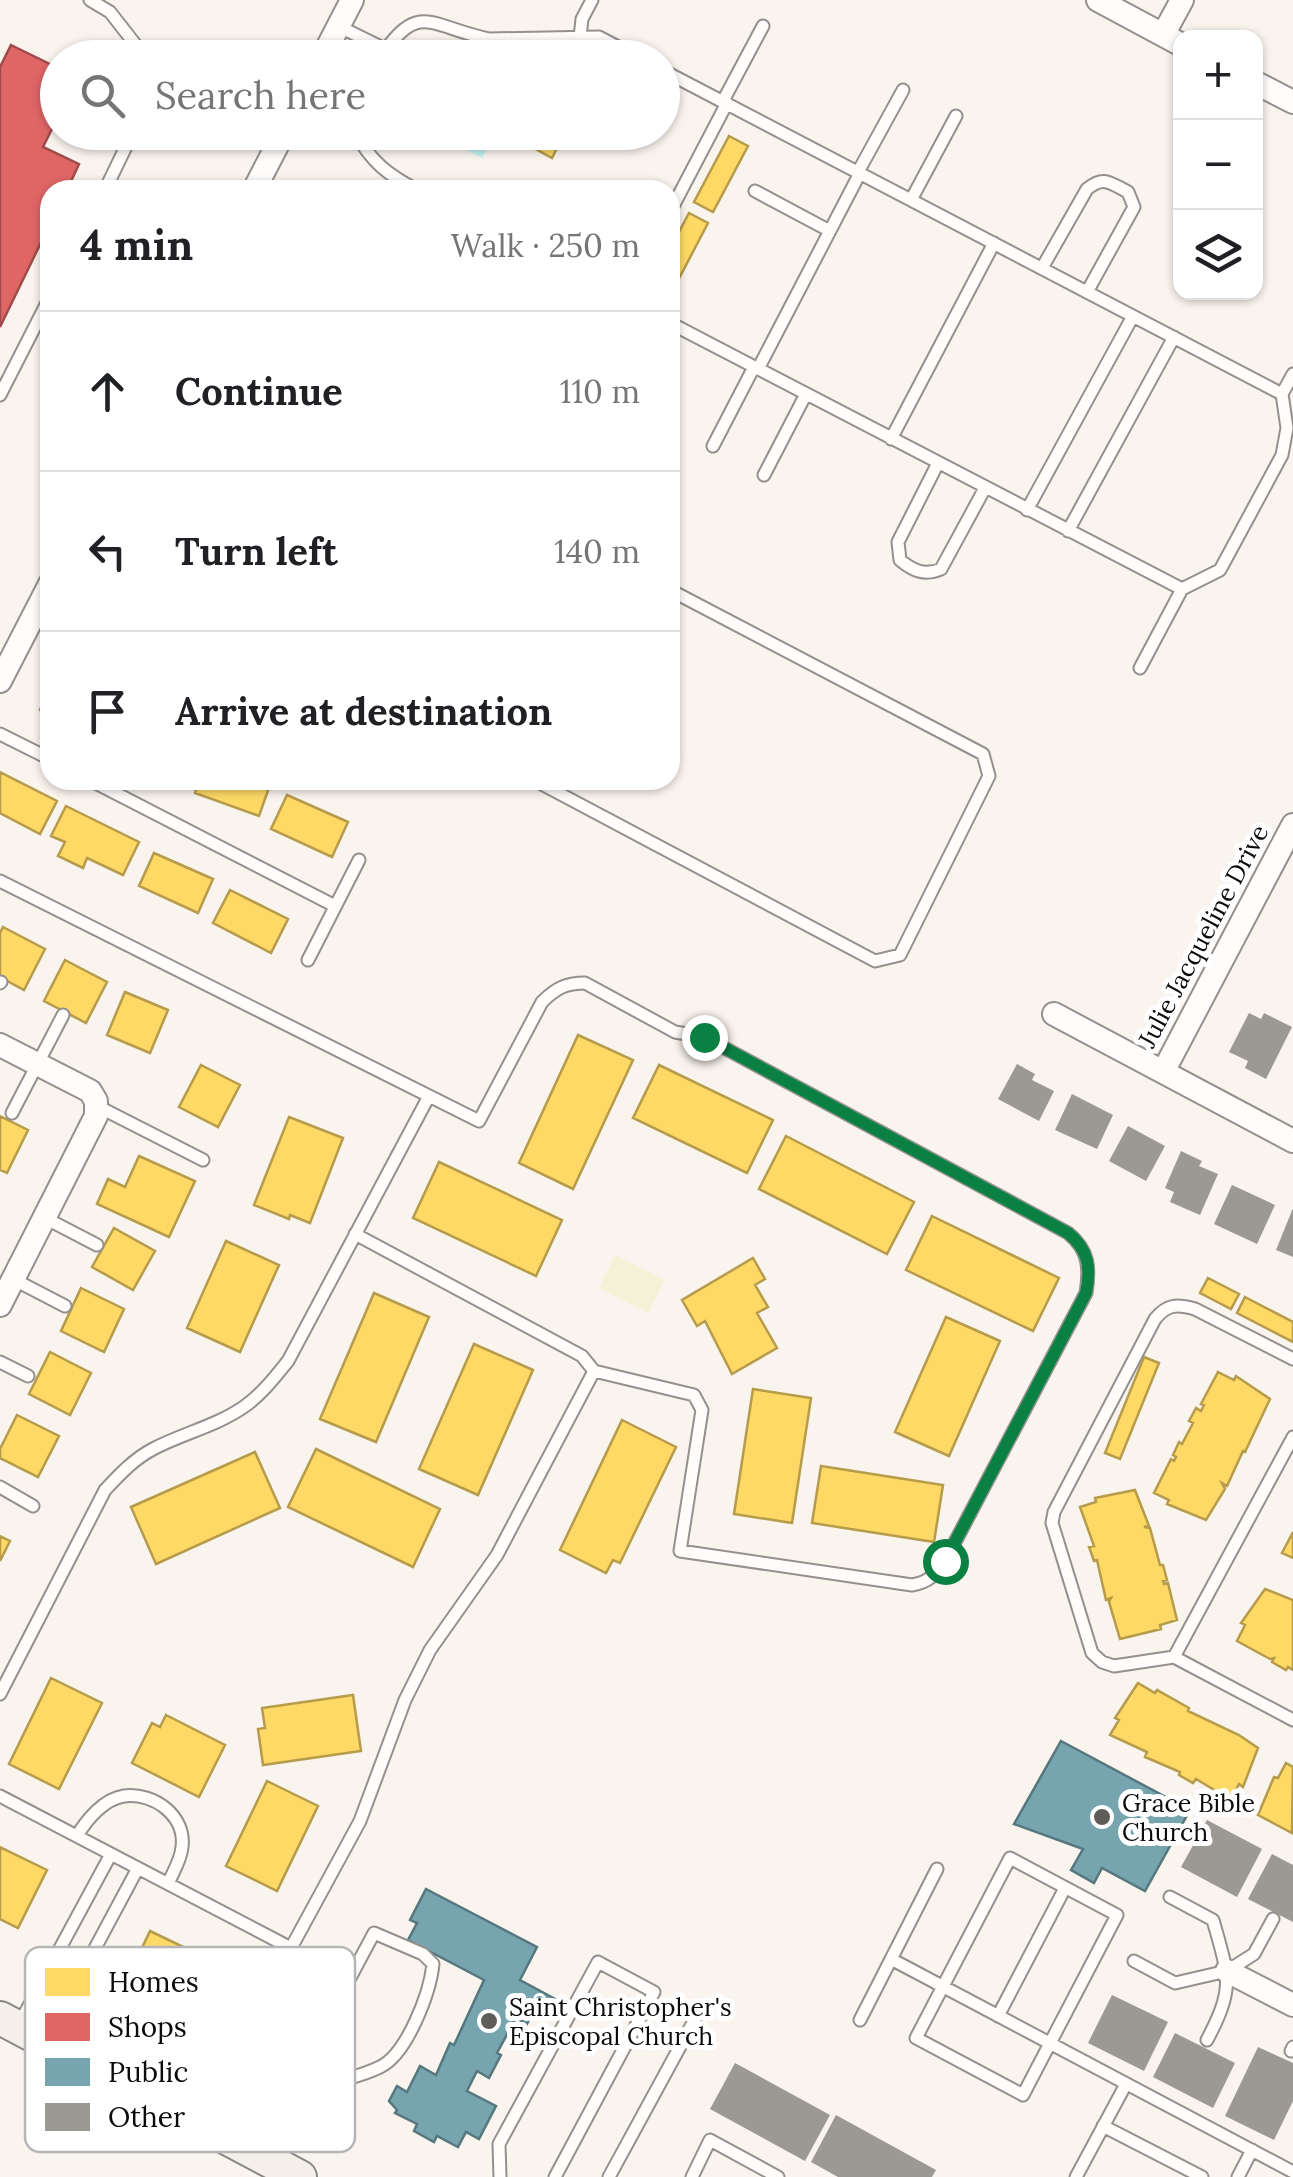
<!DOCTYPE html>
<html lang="en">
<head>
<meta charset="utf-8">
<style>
  body { margin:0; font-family:Lora,serif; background:#f6f6f6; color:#202124 }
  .controls { position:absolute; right:30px; top:30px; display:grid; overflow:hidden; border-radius:20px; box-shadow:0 2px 8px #0004 }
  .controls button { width:90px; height:90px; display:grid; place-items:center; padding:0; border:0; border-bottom:2px solid #e0e0e0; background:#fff; color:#202124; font:50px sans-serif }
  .stop { position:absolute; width:30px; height:30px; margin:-22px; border:8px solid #0b8043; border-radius:50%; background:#fff }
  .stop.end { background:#0b8043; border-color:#fff; box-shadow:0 2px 10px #0008 }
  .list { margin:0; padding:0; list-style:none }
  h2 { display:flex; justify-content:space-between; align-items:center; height:130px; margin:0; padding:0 40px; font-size:42px }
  h2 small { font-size:32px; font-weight:400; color:#757577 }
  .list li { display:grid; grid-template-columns:65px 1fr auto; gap:30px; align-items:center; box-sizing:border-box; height:160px; padding:0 40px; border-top:2px solid #e0e0e0 }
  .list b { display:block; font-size:38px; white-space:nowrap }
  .list em { font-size:32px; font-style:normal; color:#757577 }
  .icon { flex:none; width:55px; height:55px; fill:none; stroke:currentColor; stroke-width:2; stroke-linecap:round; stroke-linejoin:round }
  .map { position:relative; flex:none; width:1293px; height:2177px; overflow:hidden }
  .search { position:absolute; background:#fff; box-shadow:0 2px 8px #0004; left:40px; top:40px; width:640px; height:110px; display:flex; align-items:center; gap:25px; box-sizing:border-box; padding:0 35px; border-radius:55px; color:#757577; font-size:38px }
  .panel { position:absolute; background:#fff; box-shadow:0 2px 8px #0004; left:40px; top:180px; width:640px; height:610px; border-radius:30px }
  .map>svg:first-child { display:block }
</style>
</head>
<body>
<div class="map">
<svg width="1293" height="2177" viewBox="0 0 1293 2177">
  <rect width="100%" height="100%" fill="#faf4ee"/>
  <path fill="#f4f2d7" d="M615 1255 665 1280 648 1313 599 1288Z"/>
  <path fill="#c3f4f5" d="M469 133H495L482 158 456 145Z"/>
  <path fill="#ffd966" stroke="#b69b4b" stroke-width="2.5" d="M539 132H565L552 158 532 147Z
    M729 136 748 146 713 212 694 202Z
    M689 213 708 223 673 290 670 289V249Z
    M50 687V715L40 710Z
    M0 772 57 801 40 834 0 813Z
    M200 780H267L271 782 259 816 195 793Z
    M287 795 348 822 332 857 271 829Z
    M66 806 139 842 123 875 87 858 83 868 58 856 65 842 51 836Z
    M154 853 213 879 198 913 139 886Z
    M230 890 288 919 271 953 213 923Z
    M3 927 45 949 24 990 0 977V933Z
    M65 960 107 982 86 1023 44 1001Z
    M125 992 168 1010 150 1053 107 1035Z
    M578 1035 633 1060 573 1189 519 1163Z
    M201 1065 240 1085 218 1127 179 1107Z
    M659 1065 773 1120 747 1173 633 1118Z
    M0 1116 28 1130 7 1173 0 1170Z
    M289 1117 343 1138 310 1223 290 1215 289 1219 254 1205Z
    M786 1136 914 1202 887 1254 759 1189Z
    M139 1156 195 1181 169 1237 97 1204 108 1179 125 1187Z
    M439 1162 562 1220 536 1276 413 1218Z
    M932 1216 1059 1278 1033 1331 906 1270Z
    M114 1228 155 1251 133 1290 92 1267Z
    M226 1241 279 1265 240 1352 187 1328Z
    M753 1258 765 1279 755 1285 768 1307 757 1313 777 1348 732 1374 705 1321 697 1326 682 1300Z
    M1208 1278 1239 1294 1231 1309 1200 1293Z
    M81 1288 124 1309 104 1352 61 1331Z
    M374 1293 429 1317 376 1442 320 1419Z
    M1245 1297 1293 1322V1342L1237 1313Z
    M946 1317 1000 1341 949 1456 895 1432Z
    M474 1344 533 1370 478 1495 419 1469Z
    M50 1352 91 1373 70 1415 29 1394Z
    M1144 1357 1159 1363 1120 1459 1105 1453Z
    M1218 1372 1234 1380 1236 1376 1270 1399 1245 1452 1243 1451 1227 1486 1222 1483 1225 1489 1206 1520 1167 1504 1169 1500 1154 1493 1171 1459 1174 1461 1176 1457 1173 1455 1179 1442 1182 1444 1193 1423 1189 1421 1196 1408 1201 1411 1204 1405 1201 1404Z
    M753 1389 811 1398 792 1523 734 1514Z
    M17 1415 59 1436 38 1477 0 1458V1449Z
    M622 1420 676 1447 620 1563 613 1560 606 1573 560 1550Z
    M316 1449 440 1509 413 1567 288 1507Z
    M255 1452 280 1508 156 1564 131 1507Z
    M821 1466 943 1485 934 1542 812 1523Z
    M1135 1490 1149 1526 1144 1527 1150 1528 1160 1565H1163L1167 1580 1163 1581 1164 1584 1168 1583 1177 1620 1160 1625 1161 1629 1120 1639 1109 1602 1111 1598 1106 1600 1097 1560 1094 1561 1089 1547 1094 1546 1080 1507 1096 1502 1095 1498Z
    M1293 1532V1558L1282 1553Z
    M0 1536 10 1541 0 1561Z
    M1265 1589 1293 1600V1670L1288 1667 1286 1670 1272 1662 1274 1658 1270 1659 1237 1641 1245 1625 1241 1623Z
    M51 1678 102 1703 59 1789 9 1764Z
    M1138 1683 1155 1693 1157 1690 1189 1708 1188 1711 1239 1735 1258 1748 1243 1787 1239 1784 1231 1800 1196 1779 1193 1783 1179 1775 1180 1772 1145 1757 1147 1752 1110 1735 1119 1720 1115 1718Z
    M353 1695 361 1751 263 1765 258 1729 265 1728 262 1708Z
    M166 1715 225 1745 199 1797 132 1763 152 1723 160 1727Z
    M1286 1763 1293 1767 1292 1833 1258 1815 1274 1777 1278 1778Z
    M267 1781 318 1806 277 1891 226 1866Z
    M0 1847 47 1870 18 1928 0 1919Z
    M150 1931 273 1990 246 2047 123 1988Z"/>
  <path fill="#e06666" stroke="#a04b4b" stroke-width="2.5" d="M11 45 58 68V117L43 147 79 164 67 190H50V224L0 327V67Z"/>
  <path fill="#76a5af" stroke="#56777e" stroke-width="2.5" d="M1061 1741 1190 1810 1145 1891 1102 1868 1094 1883 1071 1870 1083 1849 1014 1824Z
    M426 1889 537 1947 520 1980 557 2000 551 2011 537 2004 527 2024 516 2018 497 2053 501 2055 489 2078 477 2071 467 2091 496 2106 479 2139 466 2132 458 2147 437 2136 434 2142 414 2131 417 2124 395 2113 397 2110 389 2101 397 2086 407 2092 420 2066 436 2075 450 2043 454 2045 484 1980 408 1940 417 1923 410 1920Z"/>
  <path fill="#9c9894" d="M1249 1013 1261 1019 1264 1013 1292 1027 1266 1079 1245 1068 1248 1061 1229 1052Z
    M1017 1064 1035 1074 1032 1080 1054 1091 1039 1121 998 1099Z
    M1072 1094 1113 1115 1097 1149 1055 1130Z
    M1128 1126 1165 1146 1146 1181 1109 1161Z
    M1181 1151 1202 1161 1199 1166 1218 1174 1200 1215 1170 1202 1174 1192 1165 1188Z
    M1232 1185 1275 1205 1257 1244 1214 1224Z
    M1293 1208V1257L1276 1250Z
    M1207 1820 1262 1849 1237 1897 1181 1867Z
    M1272 1854 1293 1865V1922L1248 1899Z
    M1112 1995 1168 2022 1144 2071 1088 2043Z
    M1175 2033 1235 2063 1213 2108 1153 2077Z
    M1258 2047 1293 2063V2101L1274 2140 1225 2116Z
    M735 2063 830 2115 805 2161 710 2109Z
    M836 2115 936 2170 932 2177H838L811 2162Z"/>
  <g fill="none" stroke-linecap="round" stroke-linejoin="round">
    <defs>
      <path id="lane" d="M90 0 110 12 146 58
        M338 26 385 49
        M580 37 582 19 592 0
        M380 58C419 0 428 26 489 39L599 37 639 58
        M662 70 1282 394 1287 428 1282 455 1220 570 1182 589 670 323
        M723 101 763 26
        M355 132C371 162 388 175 417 190
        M858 172 903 90
        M105 190 133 132
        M755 191 830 231
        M911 200 956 116
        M670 212 727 103
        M1042 268 1087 189C1104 175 1110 183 1128 192L1134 207 1087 292
        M758 369 860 173
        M1282 394 1293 374
        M0 395 50 297
        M891 439 994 243
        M713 446 754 367
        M938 463 898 542 900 560C913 571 925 576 941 569L985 488
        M764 475 806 394
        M1027 510 1133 316
        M1068 531 1174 337
        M1140 668 1182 589
        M0 734 50 759
        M90 780 335 906
        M534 780 875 961 900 955 989 776 983 754 670 590
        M0 881 479 1121 542 1002C556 988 566 983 585 983L675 1032 704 1037 1068 1233C1089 1250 1090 1268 1086 1293L945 1561C935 1575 929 1582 912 1585L680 1551 702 1410 694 1395 594 1371 582 1356 355 1234
        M308 960 359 860
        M0 983 1 982
        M97 1106 203 1160
        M12 1113 63 1015
        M45 1218 97 1245
        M13 1279 65 1306
        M1293 1359 1195 1309C1177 1304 1167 1304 1155 1319L1054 1512 1052 1523 1092 1653 1102 1662 1114 1666 1174 1657 1293 1720
        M0 1362 28 1376
        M0 1487 33 1506
        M1174 1657 1293 1437
        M0 1694 105 1490C120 1474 134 1459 153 1449 183 1433 217 1426 245 1406 262 1394 275 1377 288 1361L429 1096
        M0 1796 291 1948 360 1821 405 1700 430 1650 497 1555 594 1371
        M77 1836C87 1819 104 1799 124 1796 154 1792 186 1816 182 1847 181 1860 173 1872 168 1884
        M1010 1858 1117 1915 1023 2095 916 2038Z
        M1170 1897 1213 1920C1229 1977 1235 1987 1207 2040
        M891 1959 1293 2172
        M1134 1961 1175 1983 1227 1971 1254 1954 1273 1919
        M998 2016 1065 1888
        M860 2020 937 1869
        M18 2026 111 1854
        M47 2038 138 1868
        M1291 2051 1293 2047
        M1103 2126 1202 2177
        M258 2150 374 1933 423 1954 433 1964C430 1993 407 2054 380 2067 353 2080 318 2085 289 2092
        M500 2177 499 2144 598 1962 654 1992 555 2177
        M609 2177 701 2008
        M692 2177 710 2140 778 2177
        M1076 2177 1126 2084
        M1238 2177 1252 2150"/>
      <path id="street" d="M1098 0 1180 44
        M1163 35 1182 0
        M322 58 352 0
        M1256 83 1293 102
        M254 190 284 132
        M0 681 50 584
        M1054 1014 1293 1141
        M0 1045 90 1091 96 1101V1116L0 1305
        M1163 1072 1293 825
        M1227 1971 1293 2005"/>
      <path id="secondary" d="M0 2018 300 2177"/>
    </defs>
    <use href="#lane" stroke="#93908d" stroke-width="15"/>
    <use href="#street" stroke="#93908d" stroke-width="26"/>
    <use href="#secondary" stroke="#898784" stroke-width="36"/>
    <use href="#lane" stroke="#fefdfc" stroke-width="11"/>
    <use href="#street" stroke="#fefdfc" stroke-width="22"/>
    <use href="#secondary" stroke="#f4efe8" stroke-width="32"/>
  </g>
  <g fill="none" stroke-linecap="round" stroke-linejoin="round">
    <path stroke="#0b8043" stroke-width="12" d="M704 1037 1068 1233C1089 1250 1091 1268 1086 1293L945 1561"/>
  </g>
  <g fill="#5f5d5a" stroke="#fff" stroke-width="4">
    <circle cx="1102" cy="1817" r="10"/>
    <circle cx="489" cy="2021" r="10"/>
  </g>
  <g text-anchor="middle" stroke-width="10" stroke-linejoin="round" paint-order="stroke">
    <g font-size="25" fill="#0b0b0b" stroke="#fff">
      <text transform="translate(1203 936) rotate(-62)" y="9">Julie Jacqueline Drive</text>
    </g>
    <g font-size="25" fill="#0b0b0b" stroke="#fff" text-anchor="start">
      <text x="1122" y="1812">Grace Bible<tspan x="1122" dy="29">Church</tspan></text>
      <text x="509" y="2016">Saint Christopher's<tspan x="509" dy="29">Episcopal Church</tspan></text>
    </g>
  </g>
  <rect x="25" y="1947" width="330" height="205" rx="15" fill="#fff" stroke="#b6b6b6" stroke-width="2.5"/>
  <rect x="45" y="1968" width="45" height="28" fill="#ffd966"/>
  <rect x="45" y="2013" width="45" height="28" fill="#e06666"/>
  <rect x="45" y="2058" width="45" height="28" fill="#76a5af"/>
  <rect x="45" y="2103" width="45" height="28" fill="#9c9894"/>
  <g font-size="28" fill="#0b0b0b">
    <text x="108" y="1992">Homes</text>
    <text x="108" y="2037">Shops</text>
    <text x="108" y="2082">Public</text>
    <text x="108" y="2127">Other</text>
  </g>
</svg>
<div class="controls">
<button>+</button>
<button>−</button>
<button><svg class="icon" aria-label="layers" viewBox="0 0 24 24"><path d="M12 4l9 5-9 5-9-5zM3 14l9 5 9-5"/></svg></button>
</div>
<div class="stop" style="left:945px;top:1561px"></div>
<div class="stop end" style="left:704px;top:1037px"></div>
<div class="search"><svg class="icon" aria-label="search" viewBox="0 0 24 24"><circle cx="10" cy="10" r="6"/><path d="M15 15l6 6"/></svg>Search here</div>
<section class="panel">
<h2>4 min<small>Walk · 250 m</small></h2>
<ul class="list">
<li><svg class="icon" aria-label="ahead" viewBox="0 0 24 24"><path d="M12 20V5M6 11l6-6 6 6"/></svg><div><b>Continue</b></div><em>110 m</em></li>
<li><svg class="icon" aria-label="left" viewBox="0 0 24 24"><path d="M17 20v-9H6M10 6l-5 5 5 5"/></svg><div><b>Turn left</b></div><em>140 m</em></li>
<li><svg class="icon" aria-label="arrive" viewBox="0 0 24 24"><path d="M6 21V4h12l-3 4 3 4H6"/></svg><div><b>Arrive at destination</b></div></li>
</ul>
</section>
</div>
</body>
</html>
